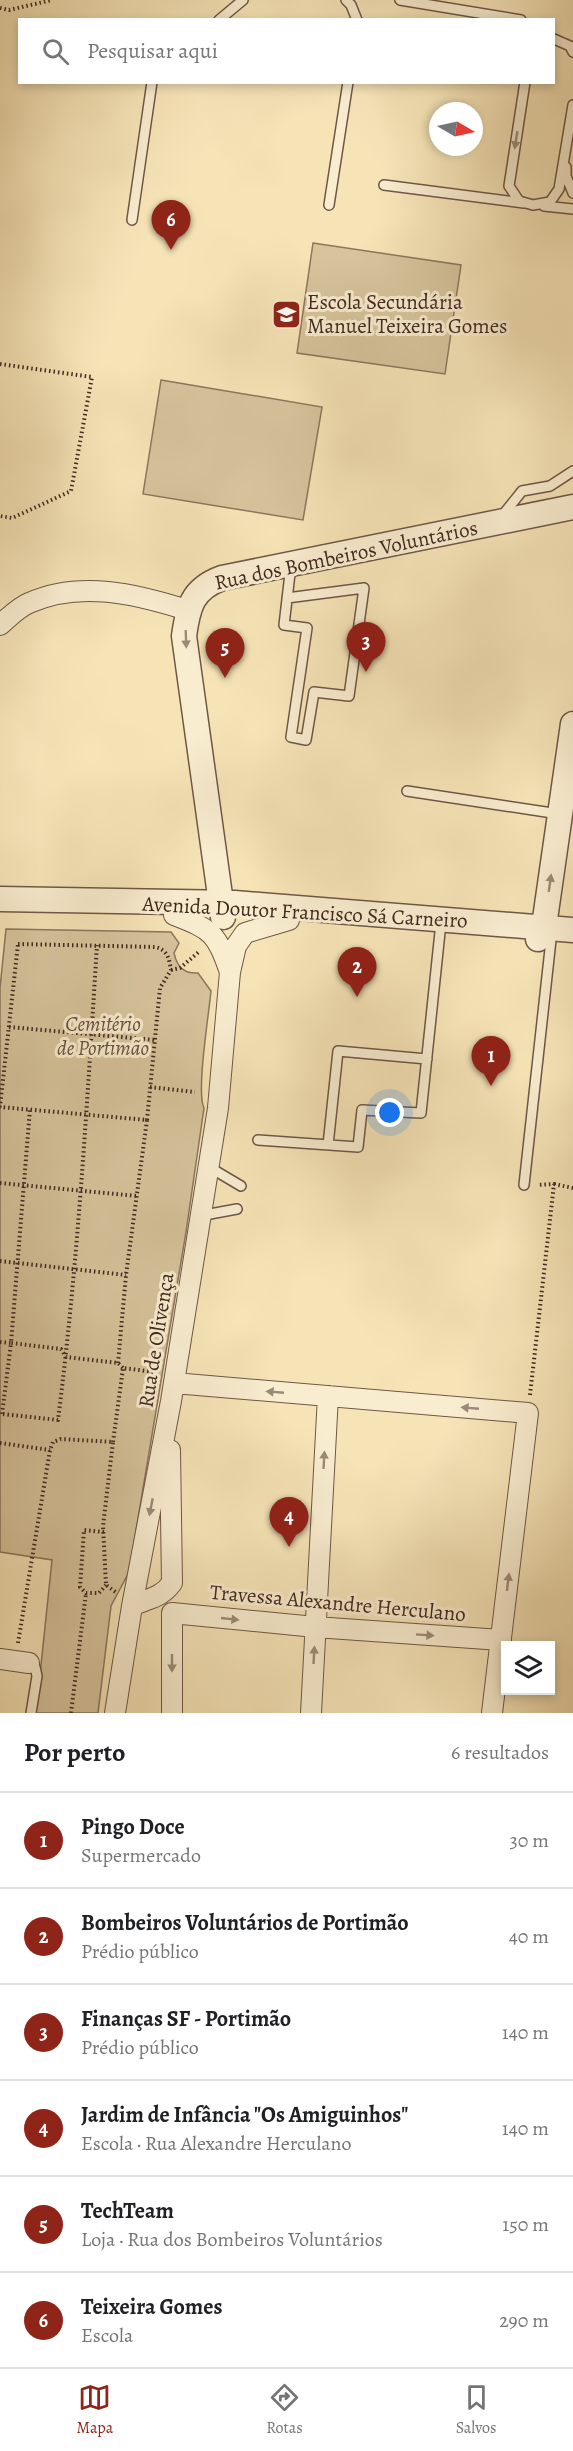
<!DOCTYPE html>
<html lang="pt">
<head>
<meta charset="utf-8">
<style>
  body { margin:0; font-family:Alegreya,serif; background:#f6f6f6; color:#202124 }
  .controls { position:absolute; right:18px; bottom:18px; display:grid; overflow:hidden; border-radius:0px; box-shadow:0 3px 9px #0003 }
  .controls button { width:54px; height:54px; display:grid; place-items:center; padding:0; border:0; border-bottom:2px solid #e0e0e0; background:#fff; color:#202124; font:30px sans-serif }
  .compass { position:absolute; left:429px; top:102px; width:54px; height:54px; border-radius:50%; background:#fff; box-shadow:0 3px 9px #0003; rotate:99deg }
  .you { position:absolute; left:390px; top:1113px; width:21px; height:21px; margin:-15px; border:4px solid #fff; border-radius:50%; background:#1a73e8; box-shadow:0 0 0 9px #1a73e833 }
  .badge { display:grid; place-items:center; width:39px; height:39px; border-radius:50%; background:#8f2418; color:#fff; font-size:20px; font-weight:700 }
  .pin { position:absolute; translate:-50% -50px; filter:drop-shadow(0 2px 3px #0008) }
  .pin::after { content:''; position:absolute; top:32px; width:21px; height:18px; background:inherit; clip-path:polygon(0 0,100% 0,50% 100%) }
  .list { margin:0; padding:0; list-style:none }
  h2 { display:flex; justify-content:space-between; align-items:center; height:78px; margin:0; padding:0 24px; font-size:26px }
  h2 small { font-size:20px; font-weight:400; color:#757577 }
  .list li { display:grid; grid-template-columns:39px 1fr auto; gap:18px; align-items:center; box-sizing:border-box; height:96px; padding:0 24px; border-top:2px solid #e0e0e0 }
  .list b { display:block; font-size:22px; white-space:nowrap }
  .list p { margin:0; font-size:20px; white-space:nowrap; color:#757577 }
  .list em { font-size:20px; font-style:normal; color:#757577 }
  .icon { flex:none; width:33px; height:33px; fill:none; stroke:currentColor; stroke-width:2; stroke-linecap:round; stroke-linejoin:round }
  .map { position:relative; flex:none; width:573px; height:1713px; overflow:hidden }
  .search { position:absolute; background:#fff; box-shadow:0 3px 9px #0003; left:18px; right:18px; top:18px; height:66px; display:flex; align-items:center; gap:15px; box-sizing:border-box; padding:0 21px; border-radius:0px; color:#757577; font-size:22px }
  .sheet { height:654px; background:#fff }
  nav { display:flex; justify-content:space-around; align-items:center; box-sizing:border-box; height:84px; border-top:2px solid #e0e0e0; background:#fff; font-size:16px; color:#757577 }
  nav a { display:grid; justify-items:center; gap:3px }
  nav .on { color:#8f2418 }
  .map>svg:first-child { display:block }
</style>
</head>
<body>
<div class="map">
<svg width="573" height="1713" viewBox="0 0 573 1713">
  <rect width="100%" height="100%" fill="#f6e4b7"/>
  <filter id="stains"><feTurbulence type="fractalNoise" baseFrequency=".00333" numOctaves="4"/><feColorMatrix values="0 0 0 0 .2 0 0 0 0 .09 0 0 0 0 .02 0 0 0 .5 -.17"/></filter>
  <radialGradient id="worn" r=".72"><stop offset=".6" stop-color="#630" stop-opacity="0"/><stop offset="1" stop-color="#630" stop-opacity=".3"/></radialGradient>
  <path fill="#d7c49d" stroke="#8c765e" stroke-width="1.5" d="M313 243 461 265 445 374 297 353Z
    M161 380 322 407 303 520 143 494Z
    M6 929 171 932 179 943 174 953C177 967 184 974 198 973L211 991C209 1013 196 1093 204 1108L186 1232 129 1572 111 1606 98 1713H36L52 1560 0 1552V988Z"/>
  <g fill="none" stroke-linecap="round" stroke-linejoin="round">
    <defs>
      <path id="service" d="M346 0 351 5 357 20
        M400 0 521 20
        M219 20 243 0
        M554 39 570 46 573 52
        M525 82 509 186 519 201 533 205 550 202 559 189 573 105
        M566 167V176L573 193
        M384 185 524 203
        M329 205 348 82
        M544 206 573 209
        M132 220 152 82
        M502 516 522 491 550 486 573 471
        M287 598 364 588 349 696 314 692 306 740 291 737 307 628 284 625 291 565
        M407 791 559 814
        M258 1140 358 1147 362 1110 421 1113 440 932
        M328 1145 338 1051 427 1059
        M209 1167 241 1186
        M524 1185 551 940 546 931
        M199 1216 237 1209
        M29 1663 35 1667 37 1676 31 1713"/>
      <path id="minor" d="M0 625C8 618 19 607 29 603 80 580 136 594 187 610
        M174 915C213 930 216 933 230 972
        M174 1383 528 1413 492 1713
        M132 1606C148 1598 160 1599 172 1583L170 1450
        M172 1613 315 1627 501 1640
        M0 1659 29 1663
        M115 1713 132 1606 171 1401 218 1108 230 972 236 946 245 933 289 920
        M172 1713V1613
        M311 1713 328 1396"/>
      <path id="tertiary" d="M0 899 235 903 573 930
        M223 917 184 636C188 607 192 589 222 578L573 507
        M538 939 544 926 573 724"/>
    </defs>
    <use href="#service" stroke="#6e5746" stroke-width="12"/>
    <use href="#minor" stroke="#6e5746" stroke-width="22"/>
    <use href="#tertiary" stroke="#6e5746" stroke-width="27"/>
    <path stroke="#402820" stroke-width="4" stroke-dasharray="1.5 3" stroke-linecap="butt" d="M0 8 9 10 52 0
      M0 364 92 377 71 491 12 518 0 516
      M18 944 155 947C168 950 169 959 171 970L160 988 147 1120 0 1107Z
      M171 970 180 968 200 951
      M9 1027 155 1040
      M150 1087 195 1092
      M0 1183 137 1196
      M554 1184 573 1188
      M0 1261 126 1275
      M0 1342 11 1343 30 1109
      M118 1363 126 1275 147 1120
      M530 1395 554 1184 537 1185
      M2 1414 11 1343 61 1349 66 1357 118 1363 123 1368
      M3 1414 58 1420C78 1263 87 1104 97 945
      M113 1442 123 1368 155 1372
      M0 1443 50 1450
      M104 1532 84 1530 80 1587 86 1593H99L106 1585
      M18 1643 50 1450 53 1442 61 1439 113 1442 103 1526 106 1585 117 1593
      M71 1713 86 1593"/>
    <use href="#service" stroke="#f9edd0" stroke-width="9"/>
    <use href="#minor" stroke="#f9edd0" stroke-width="20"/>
    <use href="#tertiary" stroke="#f9edd0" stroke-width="24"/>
  </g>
  <defs><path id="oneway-solid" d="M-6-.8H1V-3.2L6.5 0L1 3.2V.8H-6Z" transform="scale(1.5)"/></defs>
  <g fill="#9c8a78">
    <use href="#oneway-solid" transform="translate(516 140) rotate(99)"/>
    <use href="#oneway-solid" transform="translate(186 639) rotate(88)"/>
    <use href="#oneway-solid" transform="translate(550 883) rotate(-82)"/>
    <use href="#oneway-solid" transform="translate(275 1392) rotate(-175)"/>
    <use href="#oneway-solid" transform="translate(470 1408) rotate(-175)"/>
    <use href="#oneway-solid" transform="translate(324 1460) rotate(-87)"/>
    <use href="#oneway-solid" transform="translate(151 1507) rotate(101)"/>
    <use href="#oneway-solid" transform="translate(508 1582) rotate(-83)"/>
    <use href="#oneway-solid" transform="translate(230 1619) rotate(6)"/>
    <use href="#oneway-solid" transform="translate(425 1635) rotate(4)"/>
    <use href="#oneway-solid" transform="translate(314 1655) rotate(-87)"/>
    <use href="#oneway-solid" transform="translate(172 1663) rotate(90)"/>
  </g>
  <defs>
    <symbol id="school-square" viewBox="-11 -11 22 22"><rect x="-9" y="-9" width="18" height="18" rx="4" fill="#8f2418" stroke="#f9edd0"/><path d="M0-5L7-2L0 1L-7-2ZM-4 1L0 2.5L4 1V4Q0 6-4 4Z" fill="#fff"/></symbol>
  </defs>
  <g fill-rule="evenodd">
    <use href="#school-square" x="270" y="298" width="33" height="33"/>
  </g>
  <g text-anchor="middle" stroke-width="6" stroke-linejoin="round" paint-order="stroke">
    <g font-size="21" fill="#402820" stroke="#f9edd0" text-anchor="start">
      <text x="307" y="309">Escola Secundária<tspan x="307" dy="24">Manuel Teixeira Gomes</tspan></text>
    </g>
    <g font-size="21" fill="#402820" stroke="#f9edd0">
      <text transform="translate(346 555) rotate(-12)" y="7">Rua dos Bombeiros Voluntários</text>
      <text transform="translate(305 912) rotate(3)" y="7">Avenida Doutor Francisco Sá Carneiro</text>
      <text transform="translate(156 1340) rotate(-81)" y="7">Rua de Olivença</text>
      <text transform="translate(338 1603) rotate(5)" y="7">Travessa Alexandre Herculano</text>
    </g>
    <g font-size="21" font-style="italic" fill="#664f3f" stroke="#f9edd0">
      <text x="103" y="1031">Cemitério<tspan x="103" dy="24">de Portimão</tspan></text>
    </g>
  </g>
  <rect width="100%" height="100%" filter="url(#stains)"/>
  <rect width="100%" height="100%" fill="url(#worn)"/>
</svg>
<div class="controls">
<button><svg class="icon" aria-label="layers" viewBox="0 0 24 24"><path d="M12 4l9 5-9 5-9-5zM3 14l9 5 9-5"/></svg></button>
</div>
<svg class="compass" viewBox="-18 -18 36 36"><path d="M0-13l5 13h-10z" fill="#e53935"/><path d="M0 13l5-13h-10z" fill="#757577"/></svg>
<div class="you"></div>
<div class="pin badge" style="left:491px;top:1086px">1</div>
<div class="pin badge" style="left:357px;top:997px">2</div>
<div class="pin badge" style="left:366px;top:672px">3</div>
<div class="pin badge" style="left:289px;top:1547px">4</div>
<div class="pin badge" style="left:225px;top:678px">5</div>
<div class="pin badge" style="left:171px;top:250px">6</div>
<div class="search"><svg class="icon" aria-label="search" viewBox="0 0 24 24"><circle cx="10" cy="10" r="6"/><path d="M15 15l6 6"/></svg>Pesquisar aqui</div>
</div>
<section class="sheet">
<h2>Por perto<small>6 resultados</small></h2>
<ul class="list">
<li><span class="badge">1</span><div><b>Pingo Doce</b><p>Supermercado</p></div><em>30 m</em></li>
<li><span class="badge">2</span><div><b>Bombeiros Voluntários de Portimão</b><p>Prédio público</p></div><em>40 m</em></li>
<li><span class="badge">3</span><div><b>Finanças SF - Portimão</b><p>Prédio público</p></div><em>140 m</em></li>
<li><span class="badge">4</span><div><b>Jardim de Infância &quot;Os Amiguinhos&quot;</b><p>Escola · Rua Alexandre Herculano</p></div><em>140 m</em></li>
<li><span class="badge">5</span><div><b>TechTeam</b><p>Loja · Rua dos Bombeiros Voluntários</p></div><em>150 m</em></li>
<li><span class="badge">6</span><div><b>Teixeira Gomes</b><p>Escola</p></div><em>290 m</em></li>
</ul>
</section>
<nav>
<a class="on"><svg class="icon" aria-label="map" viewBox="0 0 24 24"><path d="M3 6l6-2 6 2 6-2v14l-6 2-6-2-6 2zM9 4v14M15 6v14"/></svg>Mapa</a>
<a><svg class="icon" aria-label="directions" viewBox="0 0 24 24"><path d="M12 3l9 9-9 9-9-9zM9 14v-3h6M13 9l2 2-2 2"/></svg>Rotas</a>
<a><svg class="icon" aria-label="saved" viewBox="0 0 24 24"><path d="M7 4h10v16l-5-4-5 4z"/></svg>Salvos</a>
</nav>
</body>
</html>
